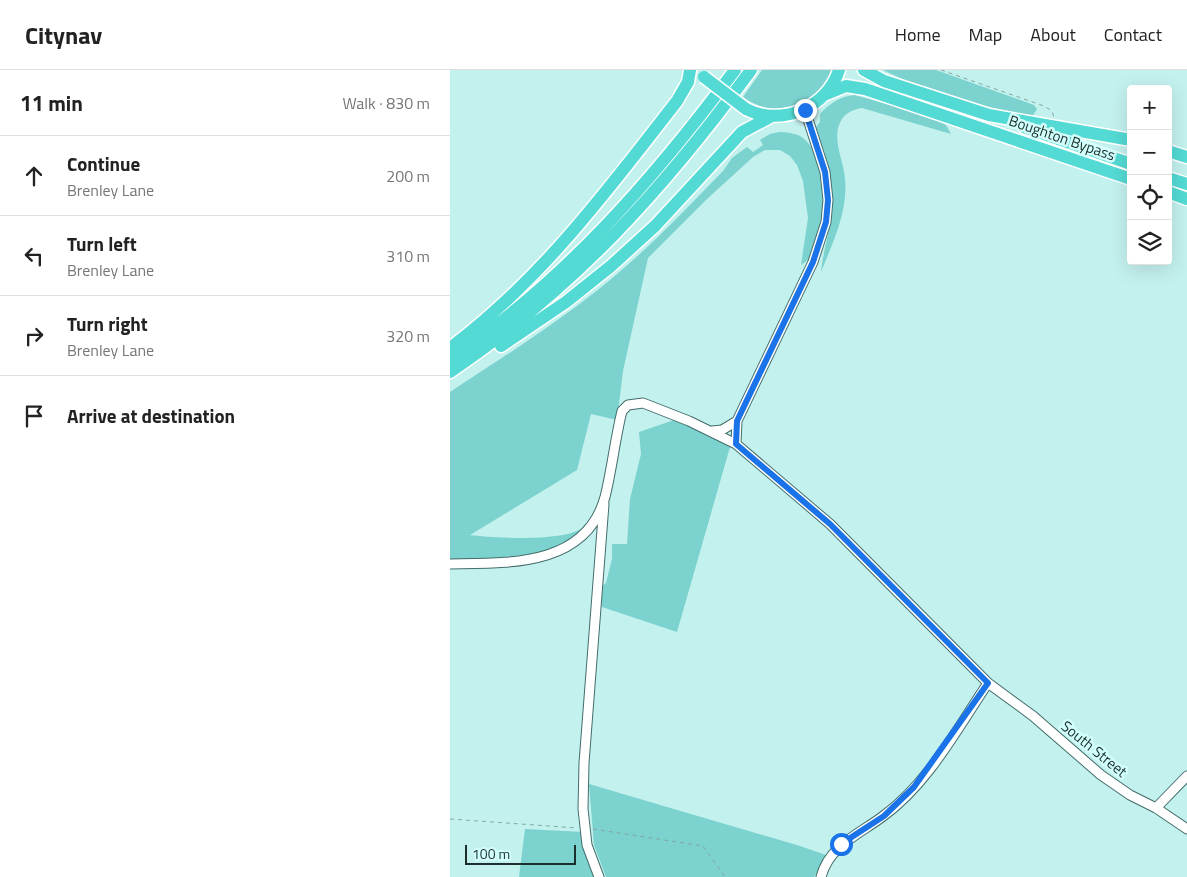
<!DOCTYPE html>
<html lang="en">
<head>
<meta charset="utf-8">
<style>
  body { margin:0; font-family:"Titillium Web",sans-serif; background:#f2f2f2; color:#222 }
  .controls { position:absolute; right:15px; top:15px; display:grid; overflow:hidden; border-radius:5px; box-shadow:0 5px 20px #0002 }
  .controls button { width:45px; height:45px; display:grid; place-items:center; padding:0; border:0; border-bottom:1px solid #e0e0e0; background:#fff; color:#222; font:25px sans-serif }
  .scale { position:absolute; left:15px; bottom:12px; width:111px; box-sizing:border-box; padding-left:5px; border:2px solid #1d2f2d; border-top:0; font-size:14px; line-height:18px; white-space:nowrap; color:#1d2f2d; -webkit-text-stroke:4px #d1fffb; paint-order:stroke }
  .stop { position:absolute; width:15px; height:15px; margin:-11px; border:4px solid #1a73e8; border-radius:50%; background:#fff }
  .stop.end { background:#1a73e8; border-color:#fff; box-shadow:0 1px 5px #0008 }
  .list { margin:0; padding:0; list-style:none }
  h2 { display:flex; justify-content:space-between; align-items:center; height:65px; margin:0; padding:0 20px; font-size:21px }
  h2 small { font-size:16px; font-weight:400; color:#767676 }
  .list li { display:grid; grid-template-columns:32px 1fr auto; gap:15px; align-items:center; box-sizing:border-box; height:80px; padding:0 20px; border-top:1px solid #e0e0e0 }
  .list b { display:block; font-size:19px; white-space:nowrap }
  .list p { margin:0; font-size:16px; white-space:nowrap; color:#767676 }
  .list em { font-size:16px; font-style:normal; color:#767676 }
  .icon { flex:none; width:28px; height:28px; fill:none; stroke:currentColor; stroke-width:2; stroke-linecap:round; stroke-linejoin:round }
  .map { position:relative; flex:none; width:737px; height:807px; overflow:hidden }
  header { display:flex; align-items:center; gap:30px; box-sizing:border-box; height:70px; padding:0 25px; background:#fff; border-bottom:1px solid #e0e0e0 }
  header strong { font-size:24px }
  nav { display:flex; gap:28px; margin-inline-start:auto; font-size:18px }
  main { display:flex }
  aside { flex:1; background:#fff }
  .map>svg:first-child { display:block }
</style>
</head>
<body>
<header>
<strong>Citynav</strong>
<nav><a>Home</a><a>Map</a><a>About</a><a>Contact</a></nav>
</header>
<main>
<aside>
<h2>11 min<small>Walk · 830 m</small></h2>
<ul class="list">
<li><svg class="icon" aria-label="ahead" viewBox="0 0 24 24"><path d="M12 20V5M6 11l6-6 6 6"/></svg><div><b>Continue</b><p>Brenley Lane</p></div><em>200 m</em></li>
<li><svg class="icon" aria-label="left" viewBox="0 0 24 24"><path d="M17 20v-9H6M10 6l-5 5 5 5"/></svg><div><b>Turn left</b><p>Brenley Lane</p></div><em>310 m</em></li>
<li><svg class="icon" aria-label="right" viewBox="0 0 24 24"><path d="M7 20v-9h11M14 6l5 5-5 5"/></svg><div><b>Turn right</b><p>Brenley Lane</p></div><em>320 m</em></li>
<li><svg class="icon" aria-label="arrive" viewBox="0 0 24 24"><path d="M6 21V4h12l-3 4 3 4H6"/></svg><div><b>Arrive at destination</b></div></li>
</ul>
</aside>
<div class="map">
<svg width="737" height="807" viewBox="0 0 737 807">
  <rect width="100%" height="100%" fill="#c3f1ee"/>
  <path fill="#7cd2ce" d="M312 0H382C365 38 327 51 293 27Z
    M433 0H486L584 35 587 39 582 47C532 36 479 23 433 0Z
    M405 25 484 48 496 55 501 64 412 38C401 40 393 44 389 55 383 72 394 92 395 109 398 142 383 172 371 202 373 182 379 164 382 144 385 114 376 85 366 57L370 52V44C380 33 391 26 405 25Z
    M329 62C336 62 342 63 348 65 372 76 376 124 373 146 370 162 364 176 358 190L351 195 358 148 353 111 347 95 340 86 330 80H315L303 87 257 129 198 188 173 301 167 350 141 344 127 400 20 465C43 468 114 472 132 458 134 456 137 451 138 448 134 457 131 465 123 471 99 487 30 489 0 490V322C56 285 114 249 166 205 204 173 238 137 273 101L282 88 297 77 303 82 313 75 310 70 320 64Z
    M227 349 280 377 227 562 152 537 149 518 156 513 162 489V474H177L180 429 191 384 189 362Z
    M139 714 350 776 379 786 364 807H156L144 775Z
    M75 759 134 762 147 807H69Z"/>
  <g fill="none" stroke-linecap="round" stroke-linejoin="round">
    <defs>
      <path id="minor" d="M262 361 272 360 287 351
        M286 374 287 351 363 192 376 152 378 130 375 102 355 40
        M0 494C58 493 136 497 155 427 162 399 165 369 172 341L178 335 193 333 239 351 286 374 380 454 538 613 583 646 651 705 680 725 706 738 737 759
        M706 738 737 706
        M149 807 137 775 133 739 134 693 154 434
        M371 807C379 776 409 764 432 747 478 714 507 659 538 613"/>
      <path id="highway" d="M414 0 434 11 539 45 681 70
        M374 25 396 16 415 19 681 109
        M296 39C331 57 377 38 389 0
        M574 57 681 94
        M718 81 737 87
        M718 108 737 114
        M718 122 737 129
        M51 276 116 232 161 196 205 156 292 62 322 46
        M0 278C93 208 156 122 227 31L238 12 240 0
        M0 289C114 212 203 110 285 0
        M0 302C125 217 212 121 301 0"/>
    </defs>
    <use href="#minor" stroke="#436d6b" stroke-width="11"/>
    <use href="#highway" stroke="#fff" stroke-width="15"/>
    <path stroke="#83a6a3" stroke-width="1" stroke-dasharray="4 4" stroke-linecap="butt" d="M491 0 594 36 602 41 604 47
      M0 749 127 758
      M143 759 253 776 275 807"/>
    <use href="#minor" stroke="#fff" stroke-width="9"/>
    <use href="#highway" stroke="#54dad4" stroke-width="12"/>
    <defs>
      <path id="highway-bridge" d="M254 7 296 39"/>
    </defs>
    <use href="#highway-bridge" stroke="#fff" stroke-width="15" stroke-linecap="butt"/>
    <use href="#highway-bridge" stroke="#54dad4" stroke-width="12"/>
  </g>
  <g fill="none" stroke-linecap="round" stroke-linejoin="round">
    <path stroke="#1a73e8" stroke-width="6" d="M355 40 375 102 378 130 376 152 363 192 287 351 286 374 380 454 538 613 464 717 434 746 391 774"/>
  </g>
  <g text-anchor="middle" stroke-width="5" stroke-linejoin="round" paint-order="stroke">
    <g font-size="15" fill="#1d2f2d" stroke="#d1fffb">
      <text transform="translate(612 68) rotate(19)" y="5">Boughton Bypass</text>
      <text transform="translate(644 679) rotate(39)" y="5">South Street</text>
    </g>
  </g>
</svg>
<div class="controls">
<button>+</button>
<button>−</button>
<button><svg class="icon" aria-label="locate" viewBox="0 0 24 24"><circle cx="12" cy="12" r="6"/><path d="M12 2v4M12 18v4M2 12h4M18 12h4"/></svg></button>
<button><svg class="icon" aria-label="layers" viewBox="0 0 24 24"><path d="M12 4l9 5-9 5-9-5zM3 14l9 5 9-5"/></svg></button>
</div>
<div class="scale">100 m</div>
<div class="stop" style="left:391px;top:774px"></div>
<div class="stop end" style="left:355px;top:40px"></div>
</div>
</main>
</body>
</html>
